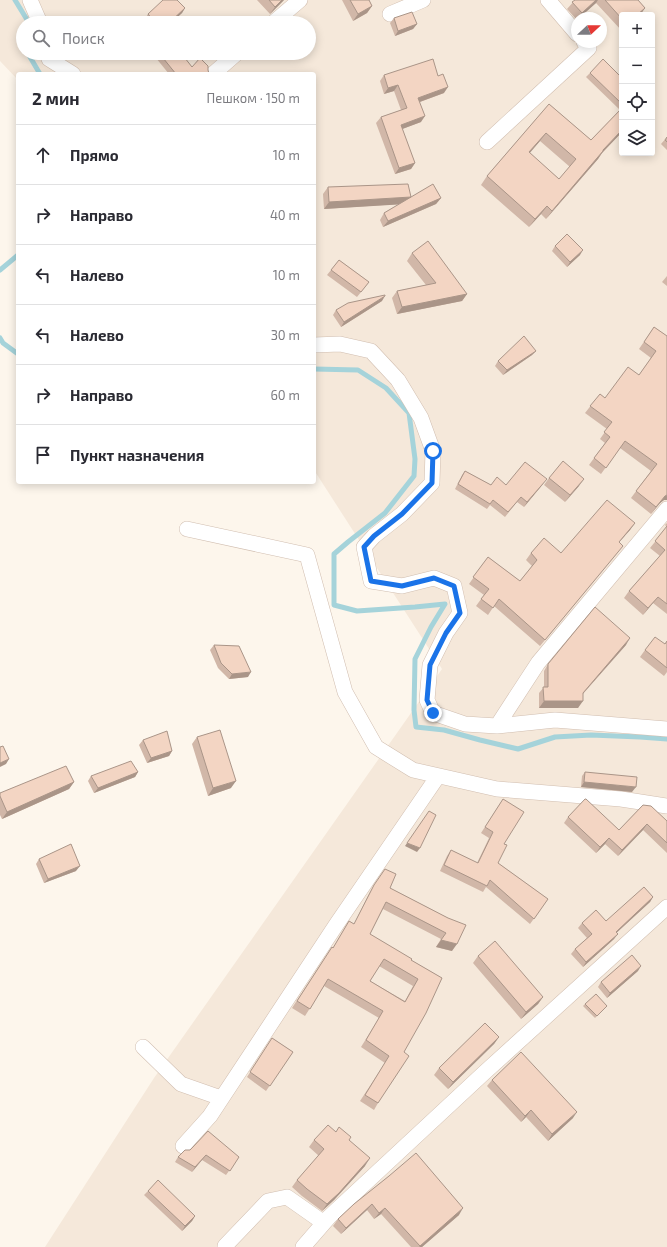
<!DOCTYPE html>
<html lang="ru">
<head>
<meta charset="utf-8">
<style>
  body { margin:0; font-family:"Exo 2",sans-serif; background:#f7f7f7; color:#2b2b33 }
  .controls { position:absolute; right:12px; top:12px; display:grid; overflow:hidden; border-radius:4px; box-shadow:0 2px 10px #0003 }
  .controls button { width:36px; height:36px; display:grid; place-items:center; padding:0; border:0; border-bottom:1px solid #e1e1e2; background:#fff; color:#2b2b33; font:20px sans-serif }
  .compass { position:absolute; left:571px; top:12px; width:36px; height:36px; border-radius:50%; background:#fff; box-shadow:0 2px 10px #0003; rotate:68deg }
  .stop { position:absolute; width:12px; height:12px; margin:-9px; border:3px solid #1a73e8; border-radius:50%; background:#fff }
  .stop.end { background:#1a73e8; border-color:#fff; box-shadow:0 1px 4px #0008 }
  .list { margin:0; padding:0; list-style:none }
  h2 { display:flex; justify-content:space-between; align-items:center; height:52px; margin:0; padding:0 16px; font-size:17px }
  h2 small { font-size:13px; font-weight:400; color:#7c7c81 }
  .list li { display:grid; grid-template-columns:26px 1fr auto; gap:12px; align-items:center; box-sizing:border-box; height:60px; padding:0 16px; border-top:1px solid #e1e1e2 }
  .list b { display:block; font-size:15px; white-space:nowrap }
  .list em { font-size:13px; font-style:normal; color:#7c7c81 }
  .icon { flex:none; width:22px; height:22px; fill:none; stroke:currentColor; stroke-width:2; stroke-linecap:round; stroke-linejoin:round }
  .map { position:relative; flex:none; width:667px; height:1247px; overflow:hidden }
  .search { position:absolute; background:#fff; box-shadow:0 2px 10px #0003; left:16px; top:16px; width:300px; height:44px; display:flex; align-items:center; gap:10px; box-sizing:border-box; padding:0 14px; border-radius:22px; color:#7c7c81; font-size:15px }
  .panel { position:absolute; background:#fff; box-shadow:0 2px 10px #0003; left:16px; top:72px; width:300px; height:412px; border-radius:4px }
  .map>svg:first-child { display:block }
</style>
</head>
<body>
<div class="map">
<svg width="667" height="1247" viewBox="0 0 667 1247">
  <rect width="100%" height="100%" fill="#fdf6ec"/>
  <path fill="#f5e8da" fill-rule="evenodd" d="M0 0H667V1247H45L154 1078 442 669 314 470V74H18V80L0 61ZM622 15H652V153H622ZM577 18H601V42H577ZM23 23H309V53H23Z"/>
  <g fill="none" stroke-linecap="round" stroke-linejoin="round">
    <path stroke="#a5d3da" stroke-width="5" d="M15 0 29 23
      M30 53V57L40 74
      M0 270 18 255
      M0 338 3 343 18 354
      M314 369 358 370 386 388 409 413 415 459 414 476 385 513 348 542 334 554V605L357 611 415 607 445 604 431 627 415 659 414 710 416 727 444 730 480 740 518 749 555 737 591 735 640 737 667 739"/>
    <defs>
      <path id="street" d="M30 0 40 23
        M548 0 577 34
        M390 14 423 0
        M273 23 300 0
        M47 53 49 59 73 74
        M213 74 237 53
        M487 142 589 48 584 42
        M314 345 340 344 371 351 398 380 421 418 433 451 432 483 402 514 374 536 364 547 371 581 402 586 434 578 454 586 460 613 446 633 430 665 427 700 433 713 465 724 497 726 555 720 667 729
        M187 529 307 555 345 692 376 747 413 770 497 789 621 799 667 806
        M497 726 538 663 667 509
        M143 1047 181 1084 221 1098
        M183 1146 210 1116 336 925 438 776
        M225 1246 268 1201 287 1197 324 1223
        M303 1247 329 1217 485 1072 667 907"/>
    </defs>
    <use href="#street" stroke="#d1beb0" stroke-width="16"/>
    <use href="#street" stroke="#fff" stroke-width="15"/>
  </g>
  <path fill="#d1b7a8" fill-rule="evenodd" d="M257 0H284L270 14Z
    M342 0H369L372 6 367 13 353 21Z
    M575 0H638L645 8 640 15H622V31L596 3 579 18H577V20L567 9Z
    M185 8 182 13 171 23H148L145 19 148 14Z
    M394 18 417 24 413 29 395 36 390 23Z
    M159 53H181L192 67 208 70 209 74H169L156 58Z
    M590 73 622 78V132L602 153 598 159 546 219 541 214 529 227 481 185 487 176 549 104 591 140 620 110 586 77ZM540 141 570 167 559 179 529 153Z
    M384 75 444 93 420 102 421 122 402 129 415 163 411 169 395 174 376 123 381 117 401 110 394 91 384 94 380 81Z
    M667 137V150L661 144Z
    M328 187 411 197 441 198 436 204 383 227 380 220 384 213 399 204 324 209 323 194Z
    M555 246 580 255 567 267 552 251Z
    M412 253 467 294 462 301 397 314 392 298 397 291 426 285 407 261Z
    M339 260 369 282 357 297 327 275Z
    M667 276V286L662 282Z
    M382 301 341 327 333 315 336 310Z
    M654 327 667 336V500H664L660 503 651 514 631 498 651 471 620 448 601 474 589 465 605 443 600 439 607 429 585 413 600 394 605 398 639 375 651 358 639 349Z
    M536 351 532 355 503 375 495 366 498 361Z
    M465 471 491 485 543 484 524 507 517 502 505 517 490 505 487 509 455 489 462 475Z
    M549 478 579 486 565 502 544 485Z
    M635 523 630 530 619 542 618 552 540 646 494 606 488 615 476 606 484 595 469 584 488 557 520 581 532 566 526 560 531 553H561Z
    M667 523V614L653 603 643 615 624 598 629 591 660 556 650 548 667 527 665 525Z
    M667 641V672L664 676 640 657 645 650 665 644Z
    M214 645 248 677 229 679 218 668 210 650Z
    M626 645 583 694 578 708H539V693L544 687V671L548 664Z
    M197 737 231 788 208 796 192 744Z
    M143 740 172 751 169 756 147 763 139 745Z
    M138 772 135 777 94 793 88 781 91 776Z
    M585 772 632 792 581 787 582 776Z
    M74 782 69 789 2 819 0 815V793Z
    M503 799 504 844 498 863 548 899 530 924 486 887 483 892 440 871 447 856 451 850 477 863 489 838 481 833Z
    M643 805 667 821V853L643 830 618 856 605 844 596 853 564 823 568 817 619 830Z
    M39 859 76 871 44 883 36 864Z
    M385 869 390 888 448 918 452 951 436 947 441 939 383 909 370 934 411 960 442 978 378 1103 374 1110 360 1101 385 1063 361 1047 379 1018 324 986 305 1016 292 1008 332 947 333 948 349 921 354 924 370 892ZM379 966 413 986 405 1001 370 981Z
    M653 897 650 902 616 933 614 939 583 967 571 954 575 949 587 938 578 928 582 923 606 921Z
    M478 956 543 997 538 1004 521 1019 473 963Z
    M638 971 607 998 598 987 601 982Z
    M585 1004 607 1006 595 1018 583 1006Z
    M499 1037 494 1044 448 1089 434 1075 439 1068Z
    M272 1038 293 1052 266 1091 247 1077Z
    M492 1080 573 1118 548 1141 526 1117 521 1122 487 1086Z
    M336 1132 349 1140 365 1166 334 1200 322 1211 302 1196 292 1187 297 1180 319 1156 309 1147 314 1140Z
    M185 1150 239 1157 226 1175 202 1160 192 1172 175 1162 178 1157Z
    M389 1176 459 1215 422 1247H411L381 1214 374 1219 367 1210 341 1234 333 1226 338 1219Z
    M148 1191 195 1216 192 1221 182 1231 144 1195Z"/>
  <path fill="#aa9588" d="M282 0H284L270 14 275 7Z
    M596 0H598L596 3 579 18H578L582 13Z
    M372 6 367 13 353 21 358 14Z
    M185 8 182 13 171 23H169Z
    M645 8 640 15H637Z
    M417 24 413 29 395 36 398 31Z
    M398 85 394 91 384 94 388 88Z
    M448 87 444 93 414 104 418 98Z
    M425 116 421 122 397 131 401 125Z
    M622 130V132L602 153 598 159 546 219 552 211 603 150Z
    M546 133 540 141 523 161 529 152Z
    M415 163 411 169 395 174 399 168Z
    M411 197 406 204 324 209 329 202Z
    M441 198 436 204 383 227 388 221Z
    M547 206 541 214 529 227 535 219Z
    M583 250 580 255 567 267 570 262Z
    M467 294 462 301 397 314 402 307Z
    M385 296 382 301 341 327 344 322Z
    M536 351 532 355 503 375 507 370Z
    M547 479 543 484 524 507 527 502Z
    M584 479 579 486 565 502 570 495Z
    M667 495V500H664L660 503 651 514 656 507 665 496Z
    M635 523 630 530 614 548 619 542Z
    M658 597 643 615 648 608Z
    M630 638 626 645 578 699 583 693Z
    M251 672 248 677 229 679 232 674Z
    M544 701H583L578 708H539Z
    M172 751 169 756 147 763 151 758Z
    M9 759 6 764 0 767V763Z
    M138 772 135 777 94 793 98 788Z
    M236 781 231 788 208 796 213 788Z
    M74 782 69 789 2 819 7 812Z
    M584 782 636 787 632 792 581 787Z
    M647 824 643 830 618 856 622 850Z
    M609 838 605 844 596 853 600 847Z
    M407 843 420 848 417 852 405 846Z
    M80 866 76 871 44 883 48 879Z
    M653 897 650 902 612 937 616 932Z
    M618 934 614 939 583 967 586 962Z
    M441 940 457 944 452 951 436 947Z
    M641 966 638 971 607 998 610 993Z
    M543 997 538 1004 521 1019 526 1012Z
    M499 1037 494 1044 448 1089 453 1082Z
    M531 1110 526 1117 521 1122 525 1116Z
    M577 1112 573 1118 548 1141 552 1134Z
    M206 1155 202 1160 192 1172 195 1167Z
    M370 1158 365 1166 334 1200 322 1211 327 1204Z
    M372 1204 367 1210 341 1234 346 1228Z
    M385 1208 381 1214 374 1219 379 1213Z
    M463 1208 459 1215 422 1247H419Z
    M195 1216 192 1221 182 1231 185 1226Z"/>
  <path fill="#f3d5c3" stroke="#aa9588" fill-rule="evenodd" d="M163 0H177L185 8 169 23H150L153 20 148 14Z
    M269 0H282L275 7Z
    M350 0H369L372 6 358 14Z
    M575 0H596L582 13 572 2Z
    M605 0H638L645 8 637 15H622V19Z
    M412 12 417 24 398 31 394 18Z
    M159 53H181L192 67 200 58 208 66V70L209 74H176Z
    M433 59 438 76 443 74 448 87 418 98 425 116 401 125 415 163 399 168 381 117 407 108 398 85 388 88 384 75Z
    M603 59 622 78V104L590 73Z
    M549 104 591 140 622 108V130L603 150V151L552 211 547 206 535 219 487 176ZM546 133 576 159 559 179 529 152Z
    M667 137V142L665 140Z
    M408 184 411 197 329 202 328 187Z
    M433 184 441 198 388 221 384 213Z
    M567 234 583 250 570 262 555 246Z
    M428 241 467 294 402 307 397 291 436 283 412 253Z
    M339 260 369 282 361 292 331 270Z
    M385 295V296L344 322 336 310 348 303Z
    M654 327 667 336V495L665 496 656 507 636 491 657 464 625 441 606 468 594 458 610 437 604 432 612 422 590 406 600 394 605 398 628 367 639 375 656 351 644 342Z
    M524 336 536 351 507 370 498 361Z
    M563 461 584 479 570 495 549 478Z
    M525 462 547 479 527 502 521 497 508 512 493 500 490 504 458 484 465 471 491 485 497 477 506 485Z
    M607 500 635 523 619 542 623 546 545 640 499 599 493 608 481 599 489 589 473 577 488 557 520 581 537 560 531 553 544 538 561 553Z
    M667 526V604L658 597 648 608 629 591 665 550 655 541Z
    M595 607 630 638 583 693V701H544L543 687H548V664Z
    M655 637 665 644 667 641V668L645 650Z
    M214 645 239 646 251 672 232 674 221 663Z
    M220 730 236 781 213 788 197 737Z
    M167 731 172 751 151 758 143 740Z
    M3 746 9 759 0 763V747Z
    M131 761 138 772 98 788 91 776Z
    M66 766 74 782 7 812 0 796V793Z
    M585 772 637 777 636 787 584 782Z
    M503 799 524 812 504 844 507 845 498 863 548 899 534 919 490 880 487 886 444 865 451 850 478 863 493 832 485 827Z
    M585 799H586L619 830 643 805 651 806 667 821V843L647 824 622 850 609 838 600 847 568 817Z
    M429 811 436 815 420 848 407 843Z
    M71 844 80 866 48 879 39 859Z
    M385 869 396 874 390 888 448 918 466 925 457 944 441 940 446 933 386 902 370 934 412 959 411 960 442 978 426 1013 404 1052 409 1056 378 1103 365 1095 389 1056 366 1040 383 1011 328 979 310 1009 297 1001 332 947 333 948 349 921 354 924 374 885ZM384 959 418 979 405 1002 370 981Z
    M644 887 653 897 616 932 618 934 586 962 575 949 592 934 582 923 596 910 606 921Z
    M495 941 543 997 526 1012 478 956Z
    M632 955 641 966 610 993 601 982Z
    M596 994 607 1006 597 1016 585 1004Z
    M485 1023 499 1037 453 1082 439 1068Z
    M272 1038 293 1052 270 1086 250 1072Z
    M521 1052 577 1112 552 1134 531 1110 525 1116 492 1080Z
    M328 1125 336 1132 339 1127 351 1137 349 1140 370 1158 339 1193 327 1204 307 1189 297 1180 324 1149 314 1140Z
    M208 1131 239 1157 230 1171 206 1155 195 1167 178 1157 185 1150H190L193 1147Z
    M416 1153 463 1208 420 1246 385 1208 379 1213 372 1204 346 1228 338 1219 354 1204 389 1176Z
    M158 1180 195 1216 185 1226 148 1191Z"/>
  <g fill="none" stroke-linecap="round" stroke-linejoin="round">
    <path stroke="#1a73e8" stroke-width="5" d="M433 451 432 483 402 514 374 536 364 547 371 581 402 586 434 578 454 586 460 613 446 633 430 665 427 700 433 713"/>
  </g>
</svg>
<div class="controls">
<button>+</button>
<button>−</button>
<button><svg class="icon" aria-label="locate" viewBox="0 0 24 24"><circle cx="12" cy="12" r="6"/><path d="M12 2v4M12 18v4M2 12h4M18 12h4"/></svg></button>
<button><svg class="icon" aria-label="layers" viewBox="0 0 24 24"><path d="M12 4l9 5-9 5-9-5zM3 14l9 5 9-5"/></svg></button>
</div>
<svg class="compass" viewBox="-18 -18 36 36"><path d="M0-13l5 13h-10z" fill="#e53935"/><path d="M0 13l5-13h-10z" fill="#7c7c81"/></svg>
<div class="stop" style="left:433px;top:451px"></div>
<div class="stop end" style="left:433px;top:713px"></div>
<div class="search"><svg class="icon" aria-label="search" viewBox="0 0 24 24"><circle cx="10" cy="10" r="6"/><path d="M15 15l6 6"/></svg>Поиск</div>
<section class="panel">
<h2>2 мин<small>Пешком · 150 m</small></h2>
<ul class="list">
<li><svg class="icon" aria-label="ahead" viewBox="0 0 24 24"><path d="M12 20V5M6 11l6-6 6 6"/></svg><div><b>Прямо</b></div><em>10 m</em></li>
<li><svg class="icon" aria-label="right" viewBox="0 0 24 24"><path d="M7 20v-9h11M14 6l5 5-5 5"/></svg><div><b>Направо</b></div><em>40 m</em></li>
<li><svg class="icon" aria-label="left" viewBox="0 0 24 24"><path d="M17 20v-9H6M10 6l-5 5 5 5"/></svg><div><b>Налево</b></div><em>10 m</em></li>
<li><svg class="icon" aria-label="left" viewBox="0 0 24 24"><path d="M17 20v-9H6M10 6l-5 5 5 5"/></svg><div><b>Налево</b></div><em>30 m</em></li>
<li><svg class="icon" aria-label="right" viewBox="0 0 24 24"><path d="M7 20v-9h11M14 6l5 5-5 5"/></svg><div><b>Направо</b></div><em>60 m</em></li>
<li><svg class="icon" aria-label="arrive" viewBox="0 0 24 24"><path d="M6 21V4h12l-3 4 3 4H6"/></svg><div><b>Пункт назначения</b></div></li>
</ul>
</section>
</div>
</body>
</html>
